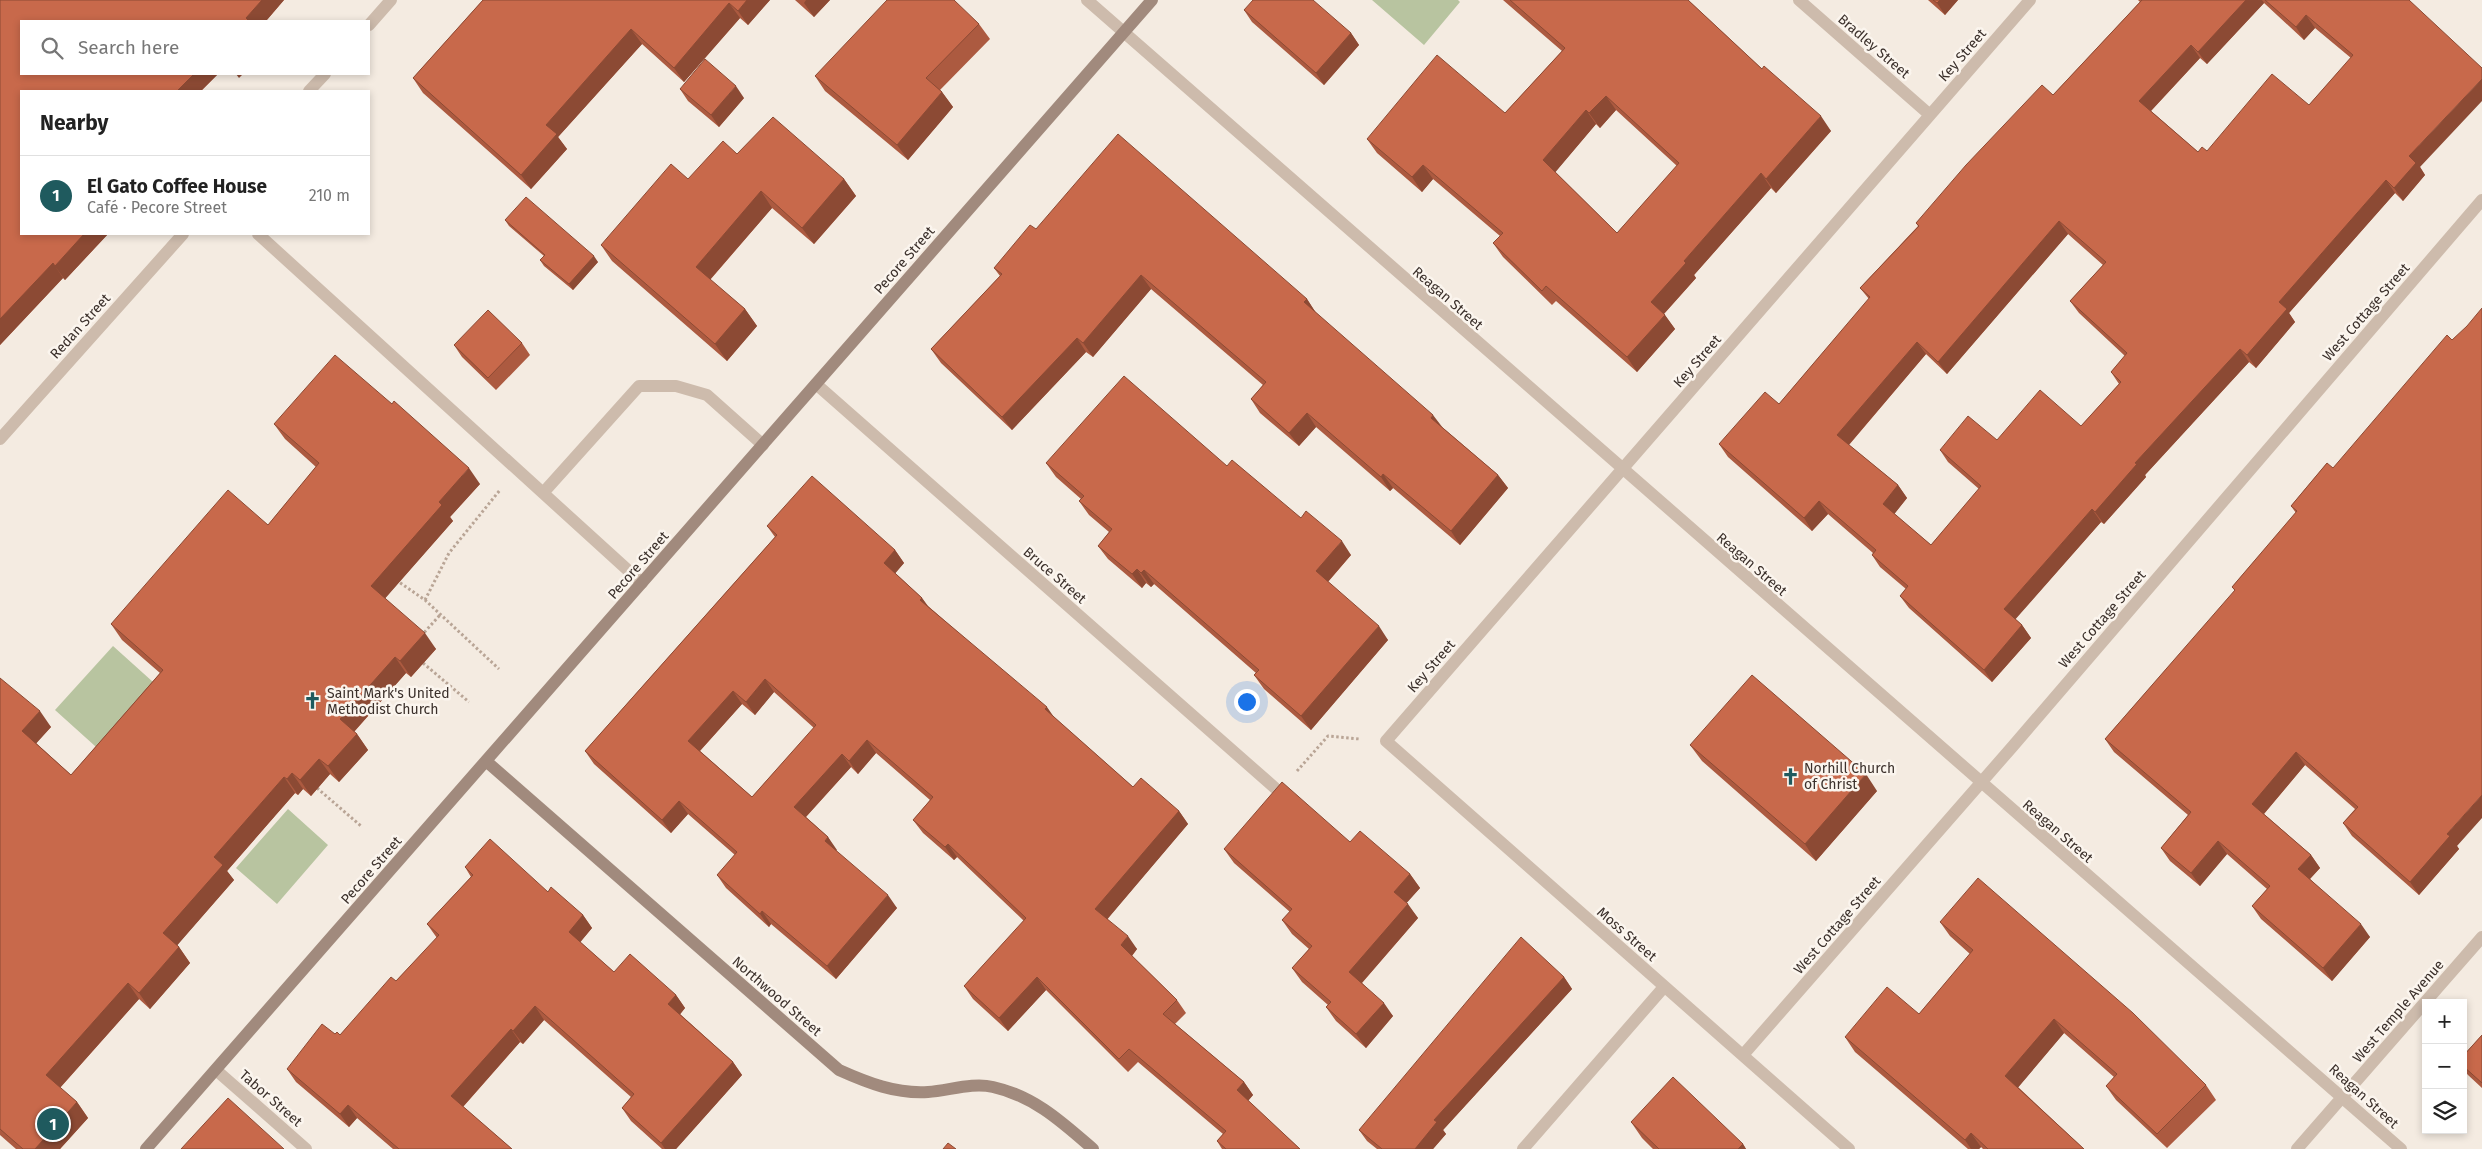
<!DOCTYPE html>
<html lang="en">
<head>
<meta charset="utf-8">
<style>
  body { margin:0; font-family:"Fira Sans",sans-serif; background:#f2f2f2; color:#222 }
  .controls { position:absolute; right:15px; bottom:15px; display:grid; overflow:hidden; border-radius:0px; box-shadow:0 2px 8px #0003 }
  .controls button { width:45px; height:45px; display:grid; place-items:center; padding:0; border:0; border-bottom:1px solid #e0e0e0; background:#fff; color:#222; font:25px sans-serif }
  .you { position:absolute; left:1246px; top:701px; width:18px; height:18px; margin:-12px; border:4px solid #fff; border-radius:50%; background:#1a73e8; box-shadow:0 0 0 8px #1a73e833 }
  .badge { display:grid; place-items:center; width:32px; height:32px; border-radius:50%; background:#1f5a5e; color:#fff; font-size:16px; font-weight:700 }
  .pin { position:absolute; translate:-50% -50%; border:2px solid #fff; box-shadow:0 1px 5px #0006 }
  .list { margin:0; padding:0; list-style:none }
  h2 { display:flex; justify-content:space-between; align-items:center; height:65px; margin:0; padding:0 20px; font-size:21px }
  h2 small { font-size:16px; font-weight:400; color:#767676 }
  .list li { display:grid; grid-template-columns:32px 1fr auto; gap:15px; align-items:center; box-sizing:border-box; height:80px; padding:0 20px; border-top:1px solid #e0e0e0 }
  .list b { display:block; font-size:19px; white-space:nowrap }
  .list p { margin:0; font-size:16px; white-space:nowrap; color:#767676 }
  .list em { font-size:16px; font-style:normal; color:#767676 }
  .icon { flex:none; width:28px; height:28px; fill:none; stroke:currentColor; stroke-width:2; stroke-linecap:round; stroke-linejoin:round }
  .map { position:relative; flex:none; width:2482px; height:1149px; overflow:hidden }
  .search { position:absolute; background:#fff; box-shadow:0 2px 8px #0003; left:20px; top:20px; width:350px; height:55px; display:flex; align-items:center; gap:12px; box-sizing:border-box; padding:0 18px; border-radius:0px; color:#767676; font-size:19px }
  .panel { position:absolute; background:#fff; box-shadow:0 2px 8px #0003; left:20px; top:90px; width:350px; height:145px; border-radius:0px }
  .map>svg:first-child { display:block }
</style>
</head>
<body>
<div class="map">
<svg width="2482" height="1149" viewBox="0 0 2482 1149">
  <rect width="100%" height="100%" fill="#f4ebe1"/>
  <path fill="#b8c4a0" d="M1372 0H1458L1460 2 1424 45Z
    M113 646 163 691 105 755 55 710Z
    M288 809 328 845 277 904 236 868Z"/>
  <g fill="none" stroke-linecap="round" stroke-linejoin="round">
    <path stroke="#b9a596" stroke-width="3" stroke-dasharray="2.5 2.5" stroke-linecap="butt" d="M396 580 425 600 499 669
      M425 600 449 553 500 490
      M421 636 440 615
      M423 663 469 702
      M1297 771 1328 736 1360 739
      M317 788 361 826"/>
    <path stroke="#cdbbac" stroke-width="12" d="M258 234 642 583
      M543 493 639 386H676L707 395 763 445"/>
    <path stroke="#cdbbac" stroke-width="12" d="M1087 0 2401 1149
      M1799 0 1930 115
      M369 25 391 0
      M309 91 325 74
      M816 384 1275 788
      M0 439 183 234
      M1743 1055 2013 746 2482 200
      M216 1070 306 1149
      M1523 1149 1664 987
      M1849 1149 1386 741 2030 0
      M2297 1149 2482 937"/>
    <path stroke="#a18a7d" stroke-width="12" d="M486 761 839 1070C868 1083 896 1094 928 1092 948 1091 972 1082 993 1087 1034 1096 1062 1122 1093 1149
      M146 1149 1152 0"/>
  </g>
  <path fill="#ac5a40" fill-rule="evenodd" d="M0 0H284L266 21H21L218 74 201 91H21V234H108L65 280 63 278 0 345Z
    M483 0H770L748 25 740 18 684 82 642 44 558 137 567 149 531 189 423 93 413 78Z
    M795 0H830L814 17Z
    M1503 0H1688L1762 69 1831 131 1776 193 1771 188 1694 275 1696 278 1664 314 1675 329 1637 372 1556 301 1552 305 1503 257 1493 243 1500 236 1433 179 1422 192 1377 153 1367 139 1505 113 1562 51ZM1616 110 1677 166 1617 233 1555 172 1596 124 1600 128Z
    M1928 0H1958L1945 15Z
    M2138 0H2409L2420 167 2425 175 2403 201 2395 193 2289 313 2295 322 2256 368 2249 362 2145 475 2146 477 2104 524 2101 522 2015 619 2022 625 2031 638 1992 682 1909 608 1900 596 1906 589 1880 567 1872 555 1873 553 1828 514 1812 531 1728 457 1719 444 1779 404 1869 299 1860 288 1918 226 1916 223 2053 95 2140 2ZM2264 3 2304 40 2315 28 2351 58 2309 105 2207 151 2198 152 2151 111 2200 58 2207 64ZM2068 234 2103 265 2070 301 2079 313 2125 356 2111 372 2119 384 2081 426 1940 450 1948 462 1979 489 1931 545 1894 514 1907 498 1898 485 1849 445 1926 354 1947 374Z
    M1244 10 1351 33 1359 45 1324 85 1252 22Z
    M979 24 990 39 940 90 942 92 953 107 908 160 825 91 815 76Z
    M680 89 744 98 719 127 688 101Z
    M737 154 844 179 856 196 814 244 772 208 710 280 745 309 757 326 727 361 612 261 601 245 688 179Z
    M505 220 598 262 573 290 544 266 540 260 544 256 509 226Z
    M1036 229 1307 299 1316 313 1442 427 1498 475 1508 488 1460 545 1393 488 1390 491 1316 427 1299 446 1260 413 1251 399 1263 385 1151 289 1093 357 1086 352 1012 430 941 363 931 349 1000 276 994 268Z
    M522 343 530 355 496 390 462 357 454 345Z
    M274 424 480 484 450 517 453 521 385 598 436 649 411 677 406 673 354 732 357 734 368 750 339 782 330 774 311 796 303 789 298 795 295 793 227 871 234 880 177 945 179 947 190 963 150 1009 139 999 60 1088 77 1102 88 1118 60 1149H16L0 1135V678L51 727 36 743 71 775 160 673 122 640 111 624 268 525 316 467 285 439Z
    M1046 463 1227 466 1301 518 1351 555 1328 582 1388 640 1311 730 1264 689 1254 675 1256 673 1154 584 1151 587 1146 583 1142 588 1108 559 1098 546 1109 532 1089 515 1079 501 1081 499 1056 477Z
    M2327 463 2457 846 2459 849 2419 895 2352 836 2343 823 2355 809 2305 765 2264 814 2311 855 2320 868 2310 879 2370 937 2332 981 2261 919 2252 906 2267 889 2227 854 2200 886 2170 861 2161 848 2188 815 2114 752 2105 739 2235 591 2232 587 2296 513 2291 506Z
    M767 526 895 550 904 563 895 573 922 598 928 606 1133 787 1179 811 1188 824 1107 919 1137 949 1132 956 1177 1000 1186 1013 1175 1024 1244 1082 1253 1095 1248 1101 1300 1149H1222L1217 1141 1223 1134 1138 1062 1128 1072 1046 990 1008 1031 973 999 964 986 1024 921 957 857 954 860 923 833 913 820 930 800 876 753 858 774 851 767 806 817 828 837 836 851 897 908 836 979 771 924 769 927 726 888 717 875 735 855 688 814 671 833 594 764 585 751 775 537ZM774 692 814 728 752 797 700 751 742 704 755 715Z
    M1690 745 1877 791 1816 861 1702 761Z
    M1350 842 1410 874 1420 888 1406 903 1418 918 1362 983 1393 1016 1366 1048 1336 1021 1326 1007 1328 1005 1302 982 1292 968 1309 949 1292 934 1282 920 1290 912 1234 863 1224 849Z
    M465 867 548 892 583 915 592 928 580 942 614 972 676 995 685 1008 680 1014 733 1062 742 1075 676 1149H662L631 1121 622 1108 631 1097 544 1020 523 1044 520 1042 463 1107 512 1149H393L357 1118 349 1127 296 1082 287 1069 335 1034 340 1035 396 981 437 938 427 924 471 877Z
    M1940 922 2206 1085 2216 1100 2167 1148 2116 1100 2106 1086 2114 1077 2064 1033 2018 1087 2084 1149H1983L1981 1147 1979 1149H1968L1855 1052 1845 1037 1919 1014 1970 954 1950 936Z
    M1564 977 1572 989 1443 1130 1446 1134 1433 1149H1377L1367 1141 1359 1130Z
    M2482 1035V1088L2468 1075 2463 1069V1056Z
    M1631 1122 1743 1144 1746 1149H1653L1642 1138Z"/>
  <path fill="#8c4a34" d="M262 0H284L266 21H248L246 18Z
    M747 0H770L748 25 738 11Z
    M806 0H830L814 17 804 3Z
    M1940 0H1958L1945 15 1937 3Z
    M2246 0H2262L2264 3 2207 64 2198 52Z
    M729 3 740 18 684 82 674 68Z
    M2306 15 2315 28 2304 40 2296 27Z
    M631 29 642 44 558 137 567 149 531 189 521 175 546 125Z
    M1351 33 1359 45 1324 85 1316 73Z
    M2191 45 2200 58 2148 114 2139 101Z
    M194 74H218L201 91H177Z
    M236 74H243L239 78Z
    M2482 79V101L2420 167 2425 175 2403 201 2394 188 2409 156Z
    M736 86 744 98 719 127 711 115Z
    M942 92 953 107 908 160 897 145Z
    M1606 96 1616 110 1600 128 1589 113Z
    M1586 110 1596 124 1553 175 1543 160Z
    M1821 116 1831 131 1776 193 1766 179Z
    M1423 165 1433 179 1422 192 1412 177Z
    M1761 173 1771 188 1694 275 1696 278 1661 317 1651 302 1684 261Z
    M844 179 856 196 814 244 802 228Z
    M2386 180 2395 193 2289 313 2295 322 2256 368 2247 355 2279 302Z
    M761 191 772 208 707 283 696 267Z
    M2059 221 2068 234 1947 374 1938 362Z
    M84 234H108L65 280 55 266Z
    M594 256 598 262 573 290 569 284Z
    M53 263 63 278 0 345V319Z
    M1141 275 1151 289 1093 357 1083 343Z
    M1307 299 1316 313 1304 302Z
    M745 309 757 326 727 361 715 344Z
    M1665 315 1675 329 1637 372 1627 357Z
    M1077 338 1086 352 1012 430 1002 417Z
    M1917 342 1926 354 1846 448 1837 435Z
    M2240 349 2249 362 2145 475 2146 477 2104 524 2095 512 2135 463Z
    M1307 413 1316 427 1299 446 1289 433Z
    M1433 415 1443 428 1431 418Z
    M469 468 480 484 450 517 453 521 382 602 371 586 439 502Z
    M1383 474 1393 488 1390 491 1381 477Z
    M1498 475 1508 488 1460 545 1451 531Z
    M1898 485 1907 498 1892 517 1883 504Z
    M1819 501 1828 514 1812 531 1804 518Z
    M2092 509 2101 522 2013 622 2004 609Z
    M1342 541 1351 555 1325 585 1316 571Z
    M895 550 904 563 893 576 884 563Z
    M1137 569 1146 583 1142 588 1132 574Z
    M1144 570 1154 584 1151 587 1141 573Z
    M922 598 931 611 920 600Z
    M2022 625 2031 638 1992 682 1984 670Z
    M1379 626 1388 640 1311 730 1301 716Z
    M425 633 436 649 411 677 400 661Z
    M395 657 406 673 351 735 340 719Z
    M765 679 774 692 755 715 746 702Z
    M733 691 742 704 697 754 688 741Z
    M1047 707 1056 720 1045 709Z
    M40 711 51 727 33 747 22 731Z
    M357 734 368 750 339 782 328 766Z
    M867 740 876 753 858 774 849 761Z
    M2296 752 2305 765 2262 816 2252 804Z
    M842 754 851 767 803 820 794 807Z
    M319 759 330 774 311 796 300 780Z
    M292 773 303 789 298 795 287 779Z
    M1866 774 1877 791 1816 861 1805 844Z
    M284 777 295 793 227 871 234 880 174 949 163 933 214 857Z
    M2482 795V818L2457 846 2459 849 2419 895 2410 882 2447 834Z
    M679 801 688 814 671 833 662 820Z
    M1179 811 1188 824 1105 922 1095 909Z
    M828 837 837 850 834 854 825 841Z
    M2218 841 2227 854 2200 886 2191 873Z
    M948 844 957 857 954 860 945 847Z
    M2311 855 2320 868 2307 882 2298 869Z
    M1410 874 1420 888 1404 906 1394 892Z
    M888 895 897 908 836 979 827 966Z
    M1408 904 1418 918 1359 986 1349 972Z
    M762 911 771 924 769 927 760 914Z
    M583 915 592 928 578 945 569 932Z
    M2361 924 2370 937 2332 981 2323 968Z
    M1128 936 1137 949 1130 958 1121 945Z
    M179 947 190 963 150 1009 139 993Z
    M1037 977 1046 990 1008 1031 999 1018Z
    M1564 977 1572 989 1443 1130 1446 1134 1433 1149H1415L1434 1120Z
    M128 983 139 999 57 1091 46 1075Z
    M676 995 685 1008 678 1017 668 1004Z
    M1384 1003 1393 1016 1366 1048 1356 1034Z
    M535 1006 544 1020 523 1044 513 1031Z
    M2054 1019 2064 1033 2016 1090 2005 1076Z
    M511 1029 520 1042 460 1110 451 1096Z
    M733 1062 742 1075 676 1149H665L661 1143Z
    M1244 1082 1253 1095 1246 1103 1237 1090Z
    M77 1102 88 1118 60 1149H35Z
    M348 1105 357 1118 349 1127 340 1114Z
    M1971 1133 1981 1147 1979 1149H1971L1965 1140Z
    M1743 1144 1746 1149H1738Z"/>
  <path fill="#c8694b" stroke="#8c4a34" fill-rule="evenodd" d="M0 0H262L246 18 249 21H21V74H194L177 91H21V234H84L55 266 53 263 0 319Z
    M483 0H747L738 11 729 3 674 68 631 29 546 125 557 134 521 175 413 78Z
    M887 0H954L979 24 926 78 942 92 897 145 815 76Z
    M1253 0H1313L1351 33 1316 73 1244 10Z
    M1510 0H1688L1762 69 1764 66 1821 116 1766 179 1761 173 1684 261 1686 263 1651 302 1665 315 1627 357 1546 286 1542 291 1493 243 1503 233 1423 165 1412 177 1367 139 1437 55 1505 113 1565 48ZM1606 96 1679 163 1617 233 1543 160 1586 110 1589 113Z
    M1933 0H1940L1937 3Z
    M2142 0H2246L2198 52 2191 45 2139 101 2198 152 2202 147 2207 151 2272 74 2309 105 2353 55 2306 15 2296 27 2265 0H2409L2482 68V79L2409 156 2416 163 2394 188 2386 180 2279 302 2287 309 2247 355 2240 349 2135 463 2137 464 2095 512 2092 509 2004 609 2022 625 1984 670 1900 596 1908 586 1872 555 1876 550 1819 501 1804 518 1719 444 1765 392 1779 404 1870 297 1860 288 1919 226 1916 223 1966 165 2042 85 2053 95ZM2059 221 2106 262 2070 301 2127 353 2111 372 2121 382 2081 426 2040 390 1997 440 1968 416 1940 450 1981 486 1931 545 1883 504 1898 485 1837 435 1917 342 1938 362Z
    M705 59 736 86 711 115 680 89Z
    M773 117 844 179 802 228 761 191 696 267 745 309 715 344 601 245 671 164 688 179 723 141 737 154Z
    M1118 134 1307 299 1304 302 1433 415 1431 418 1498 475 1451 531 1383 474 1381 477 1307 413 1289 433 1251 399 1266 382 1141 275 1083 343 1077 338 1002 417 931 349 1002 274 994 268 1030 225 1036 229Z
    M526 197 594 256 569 284 540 260 545 255 505 220Z
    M2482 308V795L2447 834 2450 836 2410 882 2343 823 2358 807 2296 752 2252 804 2311 855 2298 869 2361 924 2323 968 2252 906 2270 886 2218 841 2191 873 2161 848 2191 812 2105 739 2235 590 2232 587 2297 511 2291 506 2327 463 2333 468 2447 335 2452 340 2467 326Z
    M488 310 522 343 488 378 454 345Z
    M335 355 392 404 394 401 469 468 439 502 442 505 371 586 425 633 400 661 395 657 340 719 357 734 328 766 319 759 300 780 292 773 287 779 284 777 214 857 223 865 163 933 179 947 139 993 128 983 46 1075 77 1102 35 1149H23L0 1129V678L40 711 22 731 71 775 163 670 111 624 228 490 268 525 319 463 274 424Z
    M1124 376 1227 466 1232 460 1301 518 1306 511 1342 541 1316 571 1379 626 1301 716 1254 675 1259 670 1144 570 1141 573 1137 569 1132 574 1098 546 1112 529 1079 501 1084 496 1046 463Z
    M812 476 895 550 884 563 922 598 920 600 1047 707 1045 709 1133 787 1141 778 1179 811 1095 909 1128 936 1121 945 1177 1000 1163 1014 1244 1082 1237 1090 1300 1149H1226L1217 1141 1226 1131 1129 1049 1119 1059 1037 977 999 1018 964 986 1026 918 948 844 945 847 913 820 933 797 867 740 849 761 842 754 794 807 828 837 825 841 888 895 827 966 762 911 760 914 717 875 737 852 679 801 662 820 585 751 777 535 767 526ZM765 679 816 725 752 797 688 741 733 691 746 702Z
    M1752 675 1866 774 1805 844 1690 745Z
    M1282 782 1350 842 1360 831 1410 874 1394 892 1408 904 1349 972 1384 1003 1356 1034 1326 1007 1331 1002 1292 968 1312 946 1282 920 1292 909 1224 849Z
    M490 839 548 892 551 887 583 915 569 932 614 972 630 954 676 995 668 1004 733 1062 661 1143 622 1108 634 1094 535 1006 513 1031 511 1029 451 1096 512 1149H399L348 1105 340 1114 287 1069 322 1024 335 1034 337 1032 340 1035 391 977 396 981 439 935 427 924 473 875 465 867Z
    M1978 878 2133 1013 2206 1085 2157 1134 2106 1086 2117 1074 2054 1019 2005 1076 2084 1149H1988L1971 1133 1965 1140 1845 1037 1887 987 1919 1014 1973 950 1940 922Z
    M1521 937 1564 977 1434 1120 1437 1122 1415 1149H1382L1359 1130Z
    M2482 1035V1083L2463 1066V1056Z
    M1673 1077 1743 1144 1738 1149H1659L1631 1122Z
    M228 1098 284 1149H181Z
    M948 1143 956 1149H943Z"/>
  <defs>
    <symbol id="church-bare" viewBox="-9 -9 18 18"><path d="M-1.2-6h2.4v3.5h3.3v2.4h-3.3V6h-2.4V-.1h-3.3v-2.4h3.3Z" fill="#1f5a5e" stroke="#fbf5ee" stroke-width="2.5" paint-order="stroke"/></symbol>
  </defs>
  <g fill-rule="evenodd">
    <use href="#church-bare" x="300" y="688" width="25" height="25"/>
    <use href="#church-bare" x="1778" y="764" width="25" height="25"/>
  </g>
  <g text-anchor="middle" stroke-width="5" stroke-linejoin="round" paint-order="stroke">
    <g font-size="14" fill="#3b302b" stroke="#fbf5ee">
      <text transform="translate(1874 46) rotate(41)" y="5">Bradley Street</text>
      <text transform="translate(1962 55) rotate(-49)" y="5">Key Street</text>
      <text transform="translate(904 260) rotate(-49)" y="5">Pecore Street</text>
      <text transform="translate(1448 298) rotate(41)" y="5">Reagan Street</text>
      <text transform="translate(2366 312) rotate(-49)" y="5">West Cottage Street</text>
      <text transform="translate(80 326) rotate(-48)" y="5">Redan Street</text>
      <text transform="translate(1697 361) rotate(-49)" y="5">Key Street</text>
      <text transform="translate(1752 564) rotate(41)" y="5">Reagan Street</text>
      <text transform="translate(638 565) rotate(-49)" y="5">Pecore Street</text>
      <text transform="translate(1055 575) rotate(41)" y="5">Bruce Street</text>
      <text transform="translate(2102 619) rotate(-49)" y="5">West Cottage Street</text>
      <text transform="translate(1431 666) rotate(-49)" y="5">Key Street</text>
      <text transform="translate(2058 831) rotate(41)" y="5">Reagan Street</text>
      <text transform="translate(371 870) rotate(-49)" y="5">Pecore Street</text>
      <text transform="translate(1837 925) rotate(-49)" y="5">West Cottage Street</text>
      <text transform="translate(1627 934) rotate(41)" y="5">Moss Street</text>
      <text transform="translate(777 996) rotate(41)" y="5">Northwood Street</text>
      <text transform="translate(2398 1011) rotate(-49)" y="5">West Temple Avenue</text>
      <text transform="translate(2364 1096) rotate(42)" y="5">Reagan Street</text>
      <text transform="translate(271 1098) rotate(41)" y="5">Tabor Street</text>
    </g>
    <g font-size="14" fill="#3b302b" stroke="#fbf5ee" text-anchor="start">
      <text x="327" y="698">Saint Mark's United<tspan x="327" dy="16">Methodist Church</tspan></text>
      <text x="1804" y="773">Norhill Church<tspan x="1804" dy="16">of Christ</tspan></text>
    </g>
  </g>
</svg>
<div class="controls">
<button>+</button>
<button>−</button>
<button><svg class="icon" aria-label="layers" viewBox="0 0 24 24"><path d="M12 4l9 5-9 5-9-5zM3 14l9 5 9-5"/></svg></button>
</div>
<div class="you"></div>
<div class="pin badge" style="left:53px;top:1124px">1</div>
<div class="search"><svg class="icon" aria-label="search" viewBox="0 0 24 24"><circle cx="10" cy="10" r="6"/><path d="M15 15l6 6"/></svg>Search here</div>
<section class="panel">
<h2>Nearby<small></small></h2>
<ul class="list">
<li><span class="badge">1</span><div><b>El Gato Coffee House</b><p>Café · Pecore Street</p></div><em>210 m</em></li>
</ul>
</section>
</div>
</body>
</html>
